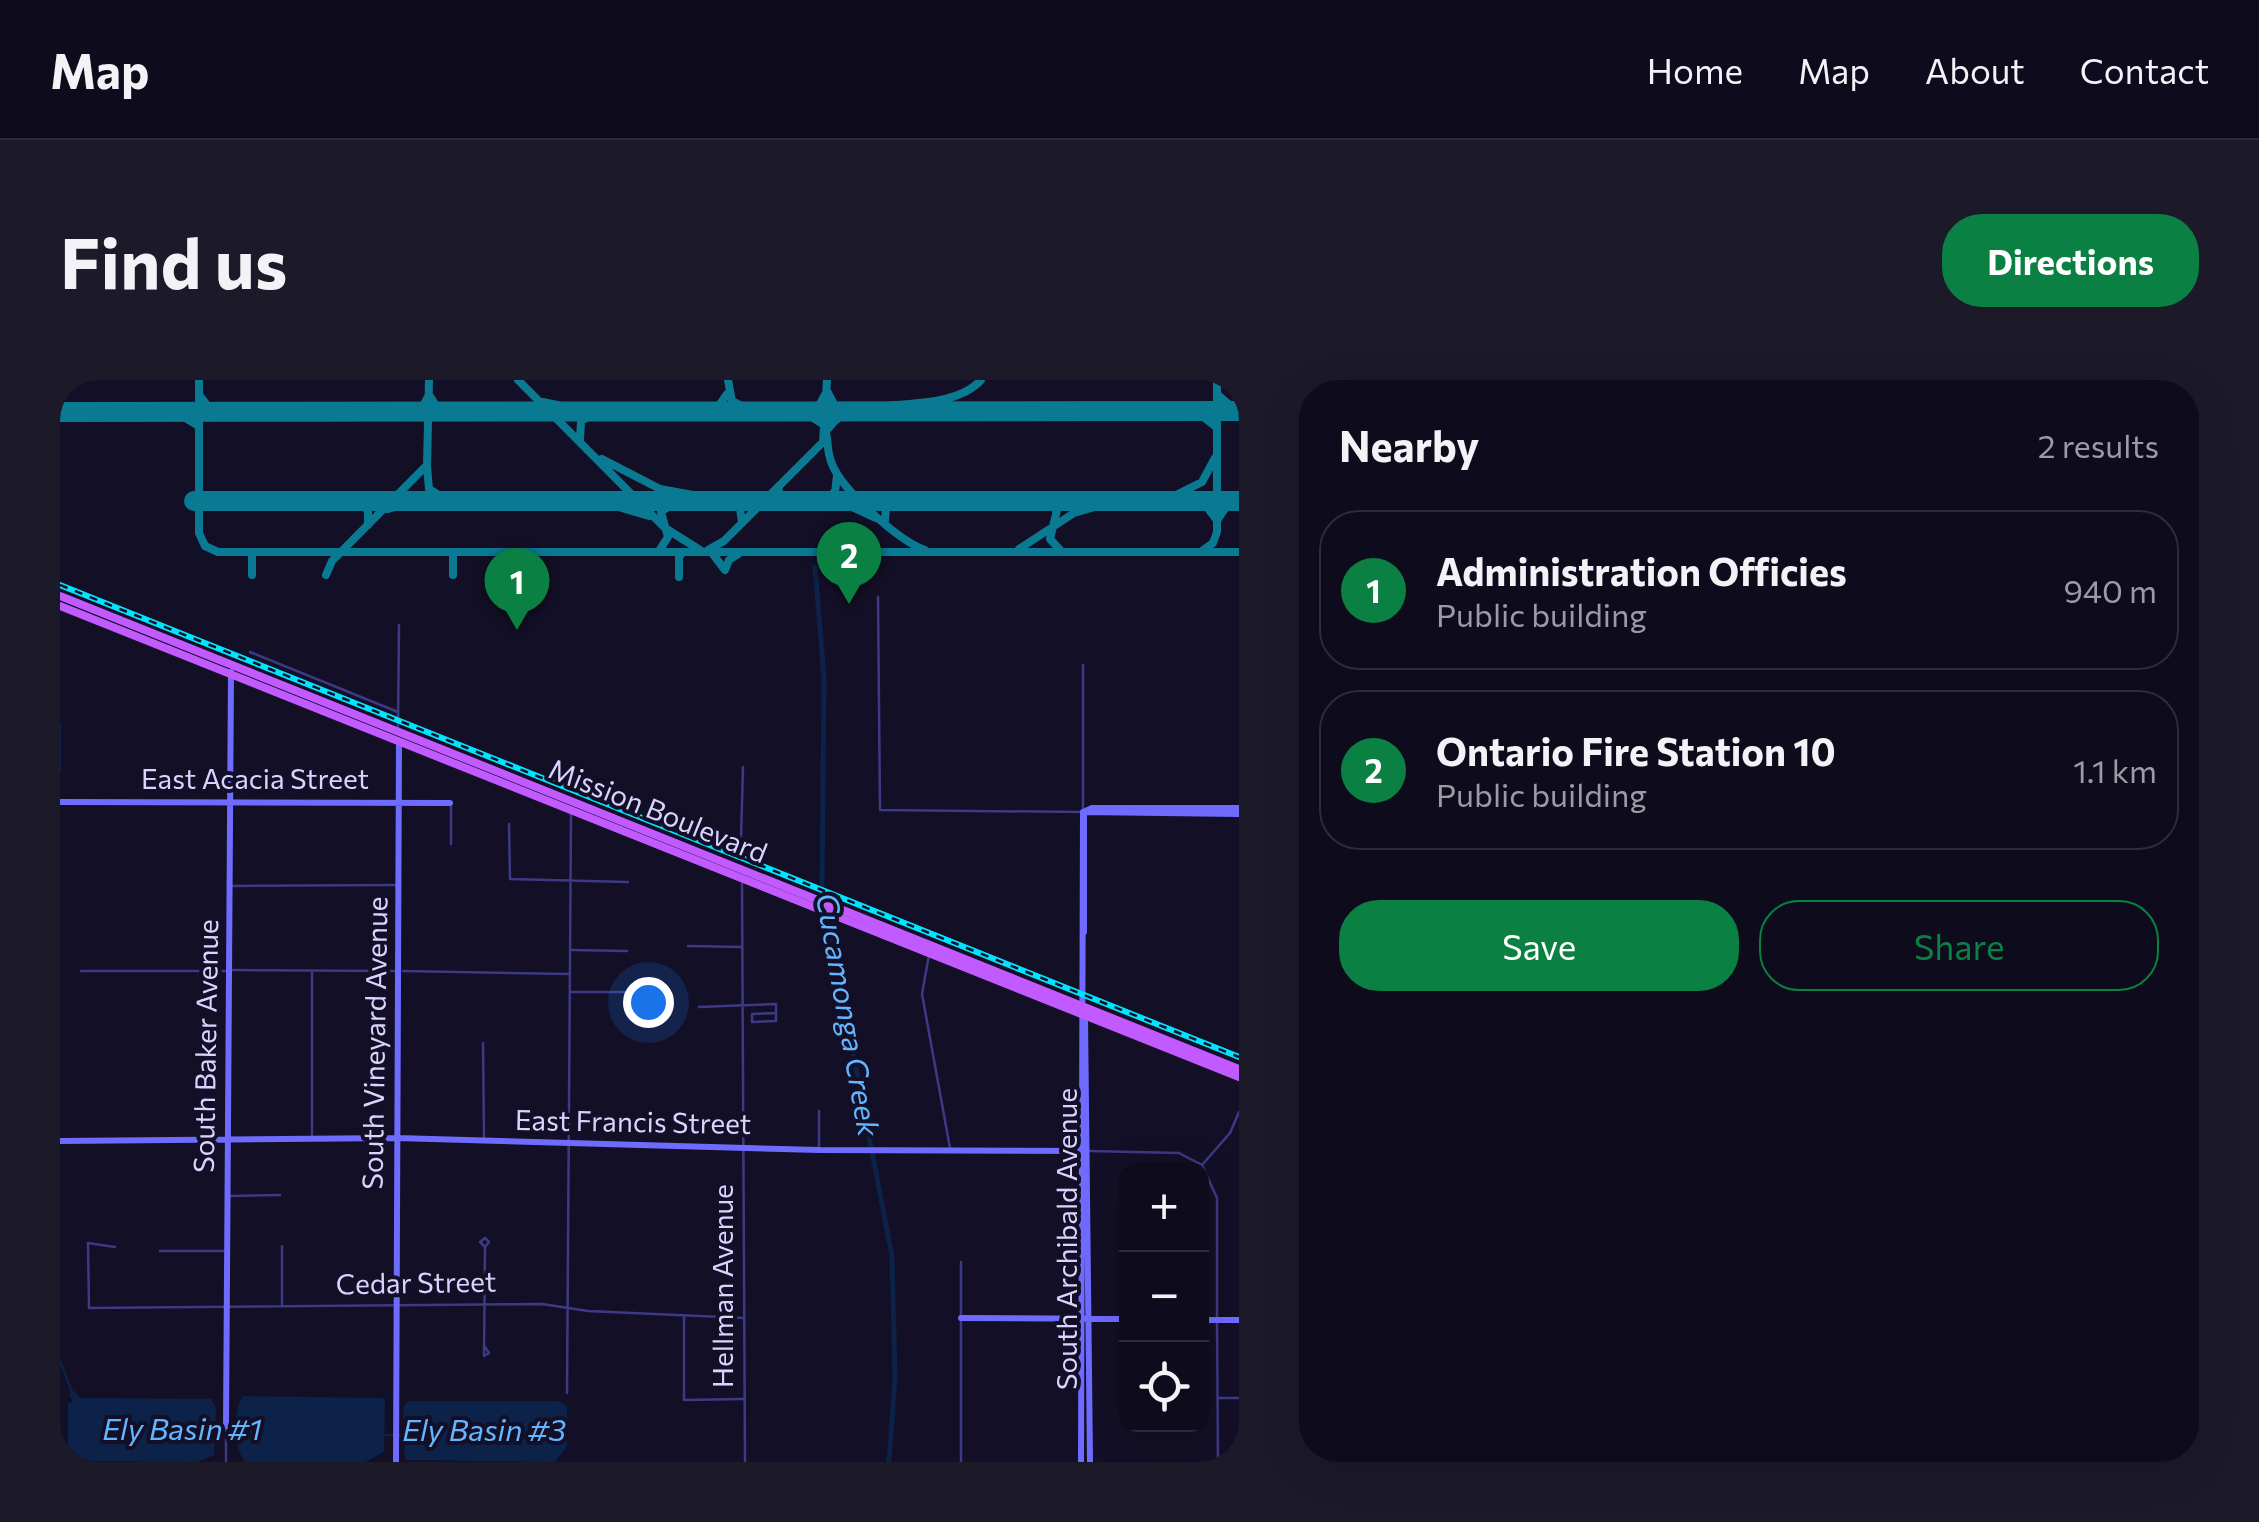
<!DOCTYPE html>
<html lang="en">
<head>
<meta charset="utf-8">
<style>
  body { margin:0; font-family:Commissioner,sans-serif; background:#1c1929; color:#f1f3f6 }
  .controls { position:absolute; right:30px; bottom:30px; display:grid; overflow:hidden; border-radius:20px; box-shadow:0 10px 40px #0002 }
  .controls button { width:90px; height:90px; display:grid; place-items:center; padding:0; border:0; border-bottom:2px solid #2e2b3b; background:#0e0b1c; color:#f1f3f6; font:50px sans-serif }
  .you { position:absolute; left:588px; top:622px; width:35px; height:35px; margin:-25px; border:8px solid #fff; border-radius:50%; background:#1a73e8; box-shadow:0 0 0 15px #1a73e833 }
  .badge { display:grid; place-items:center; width:65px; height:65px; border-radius:50%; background:#0b8043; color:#fff; font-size:32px; font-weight:700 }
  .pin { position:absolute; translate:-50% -82px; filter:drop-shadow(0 2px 5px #0008) }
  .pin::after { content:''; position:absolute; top:52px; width:35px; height:30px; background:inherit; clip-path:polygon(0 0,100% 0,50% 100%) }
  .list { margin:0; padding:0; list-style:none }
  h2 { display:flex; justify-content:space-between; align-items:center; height:130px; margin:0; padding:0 40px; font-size:42px }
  h2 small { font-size:32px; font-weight:400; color:#9b9ba3 }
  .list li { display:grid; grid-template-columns:65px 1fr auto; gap:30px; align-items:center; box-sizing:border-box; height:160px; margin:0 20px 20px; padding:0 20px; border:2px solid #2e2b3b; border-radius:40px }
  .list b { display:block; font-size:38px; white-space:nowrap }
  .list p { margin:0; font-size:32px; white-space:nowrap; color:#9b9ba3 }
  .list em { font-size:32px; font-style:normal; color:#9b9ba3 }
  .actions { display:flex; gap:20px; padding:30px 40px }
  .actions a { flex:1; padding:22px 0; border:2px solid #0b8043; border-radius:40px; text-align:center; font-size:35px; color:#0b8043 }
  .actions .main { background:#0b8043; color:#fff }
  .icon { flex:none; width:55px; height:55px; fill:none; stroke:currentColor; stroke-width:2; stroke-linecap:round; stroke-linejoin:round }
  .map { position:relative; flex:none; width:1179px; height:1082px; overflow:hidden; border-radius:40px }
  header { display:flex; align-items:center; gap:60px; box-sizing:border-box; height:140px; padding:0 50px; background:#0e0b1c; border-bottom:2px solid #2e2b3b }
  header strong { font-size:48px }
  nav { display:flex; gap:55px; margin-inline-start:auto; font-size:35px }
  .intro { display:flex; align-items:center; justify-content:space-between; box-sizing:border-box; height:240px; padding:0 60px }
  h1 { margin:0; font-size:70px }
  .button { padding:25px 45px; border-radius:40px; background:#0b8043; color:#fff; font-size:35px; font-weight:700 }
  main { display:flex; gap:60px; padding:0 60px }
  aside { flex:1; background:#0e0b1c; border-radius:40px; box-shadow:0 10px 40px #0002 }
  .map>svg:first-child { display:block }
</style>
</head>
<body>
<header>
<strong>Map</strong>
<nav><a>Home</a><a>Map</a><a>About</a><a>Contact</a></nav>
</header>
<div class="intro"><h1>Find us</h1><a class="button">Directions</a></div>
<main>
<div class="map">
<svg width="1179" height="1082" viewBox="0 0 1179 1082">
  <rect width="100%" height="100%" fill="#130f26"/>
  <path fill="#0c2248" d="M15 1011 20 1018 151 1019 156 1028 154 1075 137 1082 16 1081 8 1068V1024L13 1021 9 1014Z
    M183 1016 325 1018 324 1072 305 1082H185C174 1068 172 1031 183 1016Z
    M349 1021H498L507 1026V1066L495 1082 345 1080 343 1027Z"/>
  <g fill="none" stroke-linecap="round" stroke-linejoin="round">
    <path stroke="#0c2248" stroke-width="2.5" d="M0 345V390
      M0 981 12 1012
      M326 1055H343
      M156 1057H178"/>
    <path stroke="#0c2248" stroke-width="5" d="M755 187 764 298 762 512 832 876 835 998 829 1082"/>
    <path stroke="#0a7a92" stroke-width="8" d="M139 0V153L145 166 158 172H1179
      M458 0 605 148 640 170
      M668 0 672 21 692 31
      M1158 15 1177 31
      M140 16 149 28 164 32
      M483 22 525 31
      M645 31 658 27 667 14
      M742 31 764 45C769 58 766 71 772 84 782 110 839 161 865 170
      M747 31 760 24 767 11 775 26 788 31
      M1136 31 1155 46
      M116 32 137 45
      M349 32 363 26 369 15 377 27 390 32
      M769 48C791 11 886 39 921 0
      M520 60 521 41 538 31
      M542 79 600 109 666 121
      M367 86 369 109 388 121
      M718 107 720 118 731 121
      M802 116 823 121
      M763 120 775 112 777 96
      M296 121 308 130V145
      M538 121 589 136
      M668 121 680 128 682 143
      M764 121 790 126 816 138
      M984 121 997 130 990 159 1002 172
      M1104 121 1142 102 1155 78
      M1132 121 1147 127 1156 139
      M703 125 719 121
      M328 129 355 121
      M1158 139 1166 127 1179 121
      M825 141 826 127 840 121
      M959 169 1014 133 1055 121
      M648 170 664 161 763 62 767 0
      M599 171 608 157 601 132 616 121
      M1142 171 1153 163 1157 152V0
      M192 173V195
      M652 173 665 190 669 180 680 173
      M266 195 272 181 367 85 369 0
      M393 195V173
      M619 197V177L623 172"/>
    <path stroke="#0a7a92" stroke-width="20" d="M0 32 1179 31
      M134 121H1179"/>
    <path stroke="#3d3a85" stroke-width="2.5" d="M818 217 820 430 1020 432
      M190 272 338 332
      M1023 285V428
      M338 348 339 245
      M391 424V464
      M449 444 450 499 568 502
      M681 459 683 387
      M682 504 685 1082
      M171 506 338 505
      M628 566 682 567
      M512 570 567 571
      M869 575 862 614 890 768
      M173 590 335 591
      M21 591H165
      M343 591 509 594
      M512 612H567L575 617 574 624
      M639 627 716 624V641L692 642V634L716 633
      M423 663 424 757
      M759 731V769
      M252 758V592
      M1029 771 1119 773 1142 785
      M169 816 220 815
      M55 867 28 863 29 928 482 924 528 931 684 938
      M425 867 420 862 425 858 429 862 425 867 424 976 429 973 425 967
      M100 871H164
      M901 882V1082
      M222 926V866
      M1157 936V818L1142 785 1170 753 1179 732
      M624 937V1020L683 1019
      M1157 944 1158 1082
      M507 1013 511 435
      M1159 1018H1179
      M166 1082V1048"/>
    <path stroke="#6f6bff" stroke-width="6" d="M0 422 390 423
      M1023 432 1032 428H1179
      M1025 432 1179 434
      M1024 433V552
      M1025 637 1030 1082
      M0 761 337 758 759 770 1022 771
      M901 938 1066 939
      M1142 940H1179
      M166 1046 171 292
      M336 1082 339 362
      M1021 1082 1023 432"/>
    <path stroke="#c25bff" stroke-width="8" d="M0 216 1179 689
      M0 226 1179 697"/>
    <defs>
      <path id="rail" d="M0 205 1179 677"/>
    </defs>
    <use href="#rail" stroke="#00e5ff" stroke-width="6"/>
    <use href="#rail" stroke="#130f26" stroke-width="2.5" stroke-dasharray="8" stroke-linecap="butt"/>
  </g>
  <g text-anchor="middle" stroke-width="8" stroke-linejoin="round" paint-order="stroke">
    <g font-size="28" fill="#d9d4ff" stroke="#130f26">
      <text x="195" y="409">East Acacia Street</text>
      <text transform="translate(598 431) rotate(22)" y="10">Mission Boulevard</text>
      <text transform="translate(315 663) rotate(-89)" y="10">South Vineyard Avenue</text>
      <text transform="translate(146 666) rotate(-89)" y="10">South Baker Avenue</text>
      <text transform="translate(573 742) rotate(1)" y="10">East Francis Street</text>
      <text transform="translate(1007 859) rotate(-90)" y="10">South Archibald Avenue</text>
      <text transform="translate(356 903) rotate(-1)" y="10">Cedar Street</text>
      <text transform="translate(663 906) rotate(-90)" y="10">Hellman Avenue</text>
    </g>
    <g font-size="30" font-style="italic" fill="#62b6ff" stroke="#130f26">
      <text transform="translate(787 635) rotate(80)" y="10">Cucamonga Creek</text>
      <text x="122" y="1060">Ely Basin #1</text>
      <text x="424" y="1061">Ely Basin #3</text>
    </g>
  </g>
</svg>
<div class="controls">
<button>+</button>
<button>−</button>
<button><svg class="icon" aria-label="locate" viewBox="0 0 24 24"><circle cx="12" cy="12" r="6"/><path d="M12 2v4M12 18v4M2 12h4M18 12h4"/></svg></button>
</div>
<div class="you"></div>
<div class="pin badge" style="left:457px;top:250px">1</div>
<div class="pin badge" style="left:789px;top:224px">2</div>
</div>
<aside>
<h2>Nearby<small>2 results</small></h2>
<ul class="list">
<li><span class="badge">1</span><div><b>Administration Officies</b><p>Public building</p></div><em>940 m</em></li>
<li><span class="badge">2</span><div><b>Ontario Fire Station 10</b><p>Public building</p></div><em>1.1 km</em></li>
</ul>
<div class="actions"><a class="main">Save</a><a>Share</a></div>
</aside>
</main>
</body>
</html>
